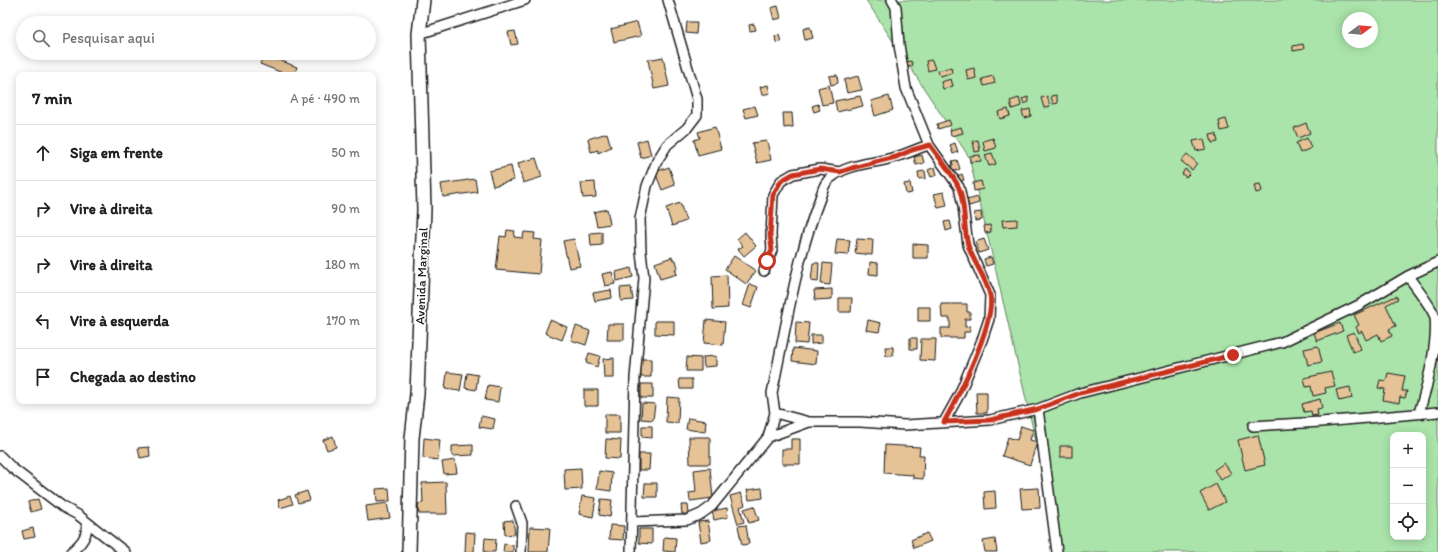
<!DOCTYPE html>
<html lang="pt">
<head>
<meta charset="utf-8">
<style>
  body { margin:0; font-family:Itim,sans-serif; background:#f2f2f2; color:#222 }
  .controls { position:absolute; right:12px; bottom:12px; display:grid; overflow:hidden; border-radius:8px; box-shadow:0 2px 10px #0003 }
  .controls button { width:36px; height:36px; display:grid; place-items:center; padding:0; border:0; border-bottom:1px solid #e0e0e0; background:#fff; color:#222; font:20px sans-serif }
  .compass { position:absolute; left:1342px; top:12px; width:36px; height:36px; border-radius:50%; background:#fff; box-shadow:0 2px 10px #0003; rotate:74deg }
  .stop { position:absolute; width:12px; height:12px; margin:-9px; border:3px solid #c8321e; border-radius:50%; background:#fff }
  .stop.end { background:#c8321e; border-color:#fff; box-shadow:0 1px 4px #0008 }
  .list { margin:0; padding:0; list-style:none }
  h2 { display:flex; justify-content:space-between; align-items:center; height:52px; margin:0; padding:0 16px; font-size:17px }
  h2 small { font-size:13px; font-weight:400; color:#767676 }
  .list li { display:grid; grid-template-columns:26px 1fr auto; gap:12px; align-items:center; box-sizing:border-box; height:56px; padding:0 16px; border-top:1px solid #e0e0e0 }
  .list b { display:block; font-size:15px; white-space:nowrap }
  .list em { font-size:13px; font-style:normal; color:#767676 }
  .icon { flex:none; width:22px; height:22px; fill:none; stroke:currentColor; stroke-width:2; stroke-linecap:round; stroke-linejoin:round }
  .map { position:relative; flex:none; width:1438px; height:552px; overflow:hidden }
  .search { position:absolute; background:#fff; box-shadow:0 2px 10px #0003; left:16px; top:16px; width:360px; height:44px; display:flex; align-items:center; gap:10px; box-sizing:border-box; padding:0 14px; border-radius:22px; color:#767676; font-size:15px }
  .panel { position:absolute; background:#fff; box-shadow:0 2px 10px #0003; left:16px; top:72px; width:360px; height:332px; border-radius:8px }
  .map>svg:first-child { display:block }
</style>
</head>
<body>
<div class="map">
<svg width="1438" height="552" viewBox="0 0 1438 552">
  <rect width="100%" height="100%" fill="#fff"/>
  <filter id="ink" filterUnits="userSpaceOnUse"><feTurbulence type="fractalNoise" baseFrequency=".025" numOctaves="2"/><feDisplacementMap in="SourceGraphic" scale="8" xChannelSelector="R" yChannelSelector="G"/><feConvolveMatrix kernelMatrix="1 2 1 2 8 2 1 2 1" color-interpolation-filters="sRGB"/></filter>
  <g filter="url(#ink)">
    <path fill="#aae4aa" stroke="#638063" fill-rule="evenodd" d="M866 0H1438V552H1062L969 157ZM1348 18H1372V42H1348ZM1393 435H1423V537H1393Z"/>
    <path fill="#e5c397" stroke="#1c1c1c" d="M778 6 781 18 774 20 771 8Z
      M637 22 641 36 614 42 611 29Z
      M687 22H697L696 34 686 33Z
      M754 24 756 30 750 31 749 25Z
      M810 27 813 38 805 40 803 29Z
      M515 31 518 44 511 45 508 32Z
      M779 35 781 42 776 43 775 36Z
      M1303 44 1304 49 1293 51V46Z
      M264 54 297 67 294 75H288L260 64Z
      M663 57 669 86 654 89 648 60Z
      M932 60 935 69 928 71 926 61Z
      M911 61 913 66 908 67 906 62Z
      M951 67 952 73 940 76 938 71Z
      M974 68 976 78 968 80 966 70Z
      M837 75 838 83 831 85 829 76Z
      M858 76 862 90 847 93 844 80Z
      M993 76 995 83 984 86 982 79Z
      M951 79 953 86 943 89 941 82Z
      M768 85 770 93 762 95 760 87Z
      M829 85 833 103 822 105 818 88Z
      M1056 95 1058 103 1053 104 1051 96Z
      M860 96 863 106 837 112 835 101Z
      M889 96 893 110 875 116 871 101Z
      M1047 96 1050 106 1044 108 1041 98Z
      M1028 97 1029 102 1024 104 1022 99Z
      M1019 98 1021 106 1012 109 1010 101Z
      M818 104 820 110 814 112 812 106Z
      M755 106 758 115 746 118 743 109Z
      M1008 109 1010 116 1000 119 998 112Z
      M1030 109 1031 116 1024 118 1022 111Z
      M783 113H792L793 127 784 128Z
      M1226 119 1229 129 1221 131 1219 121Z
      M949 120 951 125 938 129 937 124Z
      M1306 123 1310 133 1298 138 1294 128Z
      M715 127 721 149 698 155 694 140 700 138 698 132Z
      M961 127 963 133 951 136 950 130Z
      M607 133 611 147 598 153V150L591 152 588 139Z
      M1216 134 1218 142 1212 143 1210 135Z
      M993 138 996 148 985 151 983 141Z
      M1307 138 1311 148 1300 153 1296 143Z
      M647 139 651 155 641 158 637 142Z
      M1204 139 1206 149 1196 151 1193 141Z
      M978 140 980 151 975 152 973 141Z
      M767 141 771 160 757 163 752 143Z
      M955 143 958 152 953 154 950 145Z
      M992 153 996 164 989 166 985 155Z
      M1187 154 1197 163 1192 170 1181 161Z
      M922 155 924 163 916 165 914 157Z
      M980 155 981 161 970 162V156Z
      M536 158 542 177 523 183 518 163Z
      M957 160 960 169 951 173 949 166 953 165 952 161Z
      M511 166 514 180 493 186 489 171Z
      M669 167 675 185 662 190 655 172Z
      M935 167 937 175 931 177 928 170Z
      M1185 169 1190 173 1186 177 1182 174Z
      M925 171 926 178 919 179 918 172Z
      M962 174 964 180 960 182 958 176Z
      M475 179 477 192 443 197 441 184Z
      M981 181 983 189 974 191 973 183Z
      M595 182 596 197 583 198 581 183Z
      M910 183 912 193 906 194 904 184Z
      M1260 184 1262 191 1256 193 1254 185Z
      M944 192 947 206 938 208 934 194Z
      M978 197 979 203 969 206 967 200Z
      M680 203 686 221 672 226 666 208Z
      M607 209 610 224 597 226 594 212Z
      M981 212 982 220 975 221 974 213Z
      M1017 219V226L1003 227 1002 220Z
      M950 221 952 229 946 231 944 222Z
      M990 225 991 232 985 233 984 226Z
      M507 230 515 231 514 237 523 238 524 232 535 233 534 239 542 240 539 274 496 270 500 236 506 237Z
      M602 232V245L591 246 590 233Z
      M745 232 756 246 744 256 738 249 743 246 737 239Z
      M574 239 580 266 569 268 563 241Z
      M837 239 850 240 848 255 835 254Z
      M857 239 873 240 872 255 855 253Z
      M984 239 988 250 979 253 975 242Z
      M913 244 928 245V258H913Z
      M734 256 756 271 746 284 725 269Z
      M672 257 673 260H676L678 268 675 269 677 274 660 279 655 263Z
      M991 257 993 264 986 266 984 259Z
      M870 262 878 263V275L869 274Z
      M813 263H819L818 282 811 281Z
      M823 263 832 264 830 285 821 284Z
      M631 268 633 277 617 281 616 272Z
      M612 272 615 284 605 286 602 274Z
      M727 275 728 308 713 309 712 276Z
      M750 284 758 287 751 308 743 305Z
      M631 287 633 300 621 301 620 288Z
      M832 289V299L815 300 814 290Z
      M611 290 612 298 595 301 593 293Z
      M1396 296 1398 299 1386 305 1396 326 1389 329 1392 336 1381 341 1378 334 1366 340 1362 331 1359 333 1356 327 1359 325 1354 315Z
      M839 298H852L851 312H839Z
      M941 304H967V312H970V319H965V327L970 326V332H964V338H941V328H950V318H942Z
      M918 307H930V321H918Z
      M550 320 567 327 562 340 545 333Z
      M706 320 725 322 723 345 704 343Z
      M868 320 881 323 879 332 866 330Z
      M655 321H674V335L655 334Z
      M796 322 809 323 807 344 795 343Z
      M1340 323 1343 331 1317 341 1314 333Z
      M608 324H624V340H607Z
      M576 326 590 331 586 345 571 340Z
      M1354 332 1361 349 1353 352 1346 335Z
      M811 335H822V343L811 344Z
      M910 338H917V349H910Z
      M921 339H936L935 361 920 360Z
      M1318 346 1322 362 1308 365 1304 349Z
      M885 347H893V356H886Z
      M793 348 817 351 816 364 792 361Z
      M589 353 600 356 597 367 586 363Z
      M716 356V366L704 367 703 357Z
      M687 357 701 358V371H686Z
      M614 358V378H604L603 359Z
      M640 359H651V377H641Z
      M447 372 463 374 460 391 445 389Z
      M1331 372 1335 386 1325 388 1326 393 1313 396 1311 386 1306 387 1304 378Z
      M467 373 478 375 476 390 465 388Z
      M1388 373 1405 376 1402 391H1407L1405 398 1400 397 1399 403 1383 400 1385 389 1378 388 1380 380 1386 381Z
      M679 379H692V389H680Z
      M641 384H653V398H641Z
      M488 385 500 387 498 402 485 400Z
      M1350 387 1352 398 1339 401 1336 390Z
      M584 390H598V406H584Z
      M976 392H987V413H977Z
      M667 397 679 398 678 423 666 422Z
      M1320 399 1322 408 1317 409 1318 415 1312 416 1311 411 1304 412 1302 404Z
      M642 403 655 404 653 420 641 419Z
      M605 414H620V433H605Z
      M481 416 495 419 493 429 479 427Z
      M688 418 706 421 705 432 686 429Z
      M642 426H652V438L642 437Z
      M1021 426 1033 430 1030 440 1037 442 1030 465 1002 456 1008 437 1017 440Z
      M1258 435 1265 465 1245 470 1238 440Z
      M333 436 336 447 327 450 323 440Z
      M689 437H710V464H690Z
      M424 438 440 440 438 460 423 458Z
      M606 439 621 440 620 459 605 458Z
      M791 439H800V464H782V449H791Z
      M473 445V455L452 456V446Z
      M885 445 920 447 919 455H924L923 479 913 478V475L884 473Z
      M1060 446H1072V457H1060Z
      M149 447 150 456 140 458 138 448Z
      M639 454H650L649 470H639Z
      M455 460 457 473 444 474 442 462Z
      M1224 463 1231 473 1221 480 1214 470Z
      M581 468 582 489 565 490 564 469Z
      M710 468 713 498 690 501 689 493 696 492 694 470Z
      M599 471 612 473 611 491 597 489Z
      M446 482 447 514H419L418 504 423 503 422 483Z
      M645 483H657V497H644Z
      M1216 484 1225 502 1209 510 1200 493Z
      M389 488 390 501 377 502 376 489Z
      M762 488 763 498 749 500 747 490Z
      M1039 488 1040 508 1022 509 1020 489Z
      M307 491 310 500 298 503 295 495Z
      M995 491 996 508 985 509 984 492Z
      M741 493 745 505 740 507 744 522 738 524 730 496Z
      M290 496 293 504 280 508 278 500Z
      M582 496 596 498 593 517 579 514Z
      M38 499 41 509 31 512 28 502Z
      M601 499 612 500 610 517 599 515Z
      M387 503 390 518 368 521 366 506Z
      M681 505H688L689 514H682Z
      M754 506 759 520 749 523 744 509Z
      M727 508 728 517 714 520 712 511Z
      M513 520 515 534 505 535 504 521Z
      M708 521 711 540 701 542 698 522Z
      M610 525 624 526 623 540 609 539Z
      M746 525 749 544 742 545 738 526Z
      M530 527 550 528 548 552H529Z
      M33 528 35 537 24 539 22 531Z
      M639 529H652V544L639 543Z
      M466 532 475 533 474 552H465Z
      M927 533 931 541 914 548 911 540Z
      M664 537 676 538 675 552 663 551Z
      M485 538 496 539 495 552H484Z
      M995 539 997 552H985L983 541Z
      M504 544 513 545V552H503Z"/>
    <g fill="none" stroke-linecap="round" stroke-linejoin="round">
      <defs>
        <path id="street" d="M892 0 896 7 899 45 906 88 929 145 959 187 963 206 968 245 990 295 989 319 982 340 959 395 944 422
          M419 34 525 0
          M764 271 772 250 771 235 773 195 781 181 793 174 820 169 840 172
          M1408 276C1416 288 1430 304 1435 317 1438 343 1427 388 1419 413
          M1038 409 1057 552
          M775 413 809 422H860L905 425 990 420 1038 409 1080 393 1282 342 1359 305 1408 276 1438 262
          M1253 426 1321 422 1438 412
          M768 437 809 422
          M0 456 12 468 63 507 78 515 125 552
          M516 506 522 523 521 552
          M632 522 687 520 701 514 712 506 768 437 775 413 772 393C786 327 796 260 820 198 823 190 824 182 832 177 849 163 875 164 895 157 907 154 918 148 929 145
          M71 552C81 544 89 535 86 522
          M631 552 635 378 644 278 641 252 640 219 647 186 657 161 667 145 687 128 697 115V99L668 0"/>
        <path id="secondary" d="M409 552 412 438 417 394 424 209 419 34 423 0"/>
      </defs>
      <use href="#street" stroke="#1c1c1c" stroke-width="12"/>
      <use href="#secondary" stroke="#1c1c1c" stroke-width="16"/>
      <use href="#street" stroke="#fff" stroke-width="9"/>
      <use href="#secondary" stroke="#fff" stroke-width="13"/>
    </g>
  </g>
  <g fill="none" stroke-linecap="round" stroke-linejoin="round" filter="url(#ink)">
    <path stroke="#c8321e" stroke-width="5" d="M767 261 772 250 770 235 773 195 781 181 793 174 820 169 840 172 852 168 896 157 912 150 930 145C939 158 952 172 959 188 966 206 963 226 968 245 973 262 986 277 990 295 996 322 958 397 944 422L990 420 1038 409 1080 393 1233 355"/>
  </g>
  <g text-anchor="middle" stroke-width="3" stroke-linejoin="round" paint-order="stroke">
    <g font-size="13" fill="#1c1c1c" stroke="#fff">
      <text transform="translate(421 276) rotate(-88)" y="5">Avenida Marginal</text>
    </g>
  </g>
</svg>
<div class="controls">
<button>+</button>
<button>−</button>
<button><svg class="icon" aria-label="locate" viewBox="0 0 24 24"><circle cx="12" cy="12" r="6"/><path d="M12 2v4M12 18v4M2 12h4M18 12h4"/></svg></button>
</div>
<svg class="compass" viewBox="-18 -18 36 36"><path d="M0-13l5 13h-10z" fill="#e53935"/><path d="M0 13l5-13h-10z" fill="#767676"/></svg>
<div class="stop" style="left:767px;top:261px"></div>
<div class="stop end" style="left:1233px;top:355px"></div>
<div class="search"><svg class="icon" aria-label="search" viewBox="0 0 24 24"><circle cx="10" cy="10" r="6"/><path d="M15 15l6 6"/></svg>Pesquisar aqui</div>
<section class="panel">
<h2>7 min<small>A pé · 490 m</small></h2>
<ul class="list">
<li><svg class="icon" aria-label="ahead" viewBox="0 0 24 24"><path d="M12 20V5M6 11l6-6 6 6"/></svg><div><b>Siga em frente</b></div><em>50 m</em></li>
<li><svg class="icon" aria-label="right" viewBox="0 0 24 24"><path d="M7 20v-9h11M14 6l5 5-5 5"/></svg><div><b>Vire à direita</b></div><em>90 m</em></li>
<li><svg class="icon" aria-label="right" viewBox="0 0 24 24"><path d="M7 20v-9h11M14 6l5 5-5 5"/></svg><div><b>Vire à direita</b></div><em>180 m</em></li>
<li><svg class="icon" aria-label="left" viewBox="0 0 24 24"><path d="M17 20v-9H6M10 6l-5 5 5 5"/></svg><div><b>Vire à esquerda</b></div><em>170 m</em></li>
<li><svg class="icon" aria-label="arrive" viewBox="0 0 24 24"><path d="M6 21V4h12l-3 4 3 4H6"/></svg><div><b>Chegada ao destino</b></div></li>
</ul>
</section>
</div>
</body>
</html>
